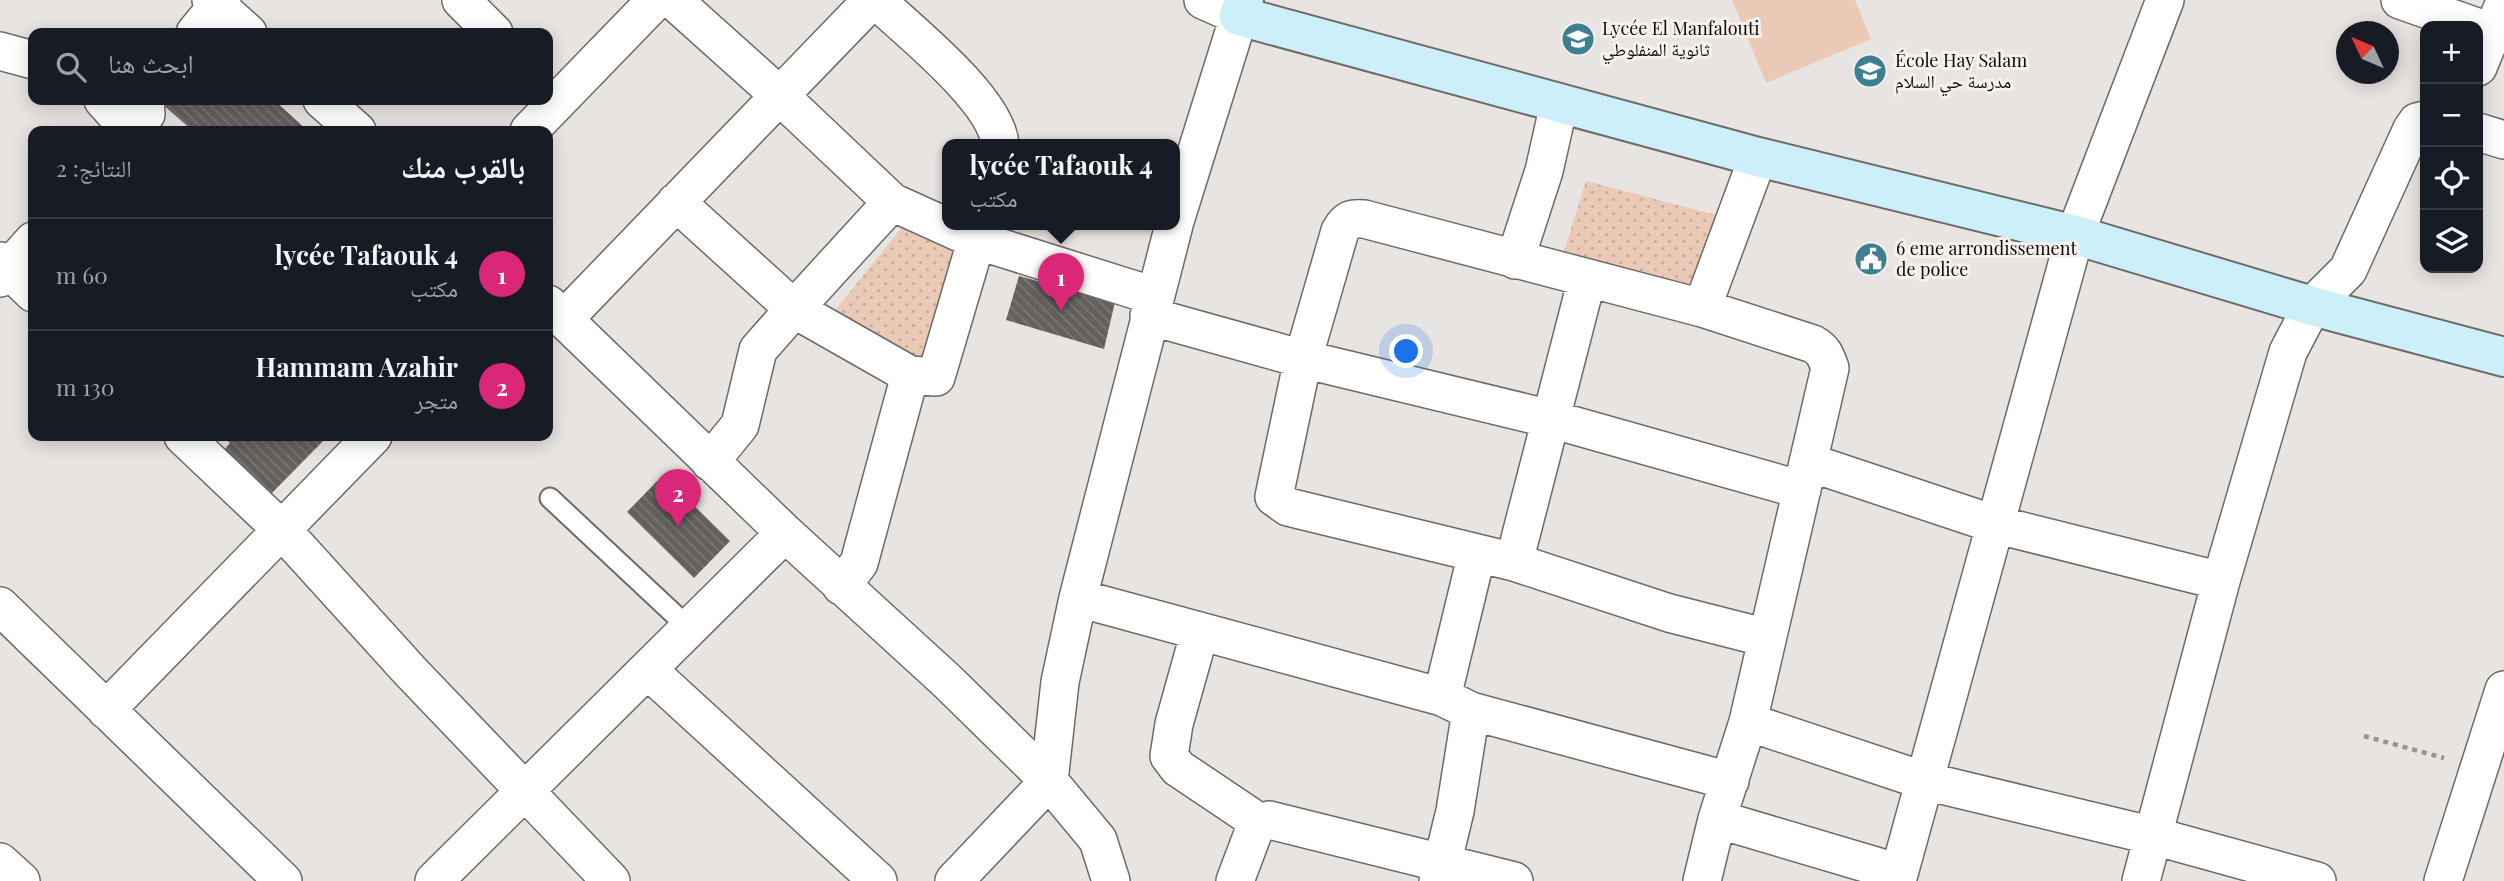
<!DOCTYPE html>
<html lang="ar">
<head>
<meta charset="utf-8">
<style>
  body { margin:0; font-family:"Playfair Display","Noto Naskh Arabic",serif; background:#242831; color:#f1f3f6; direction:rtl }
  .controls { position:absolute; right:21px; top:21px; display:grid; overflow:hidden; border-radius:14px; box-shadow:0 4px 18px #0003 }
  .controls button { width:63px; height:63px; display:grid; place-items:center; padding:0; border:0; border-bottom:2px solid #363941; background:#171b24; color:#f1f3f6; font:35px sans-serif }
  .compass { position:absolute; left:2336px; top:21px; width:63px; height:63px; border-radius:50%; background:#171b24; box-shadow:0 4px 18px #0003; rotate:314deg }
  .you { position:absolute; left:1407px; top:352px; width:24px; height:24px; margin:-18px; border:5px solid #fff; border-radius:50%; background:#1a73e8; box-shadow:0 0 0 10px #1a73e833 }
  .badge { display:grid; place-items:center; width:46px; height:46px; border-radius:50%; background:#db2777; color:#fff; font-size:23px; font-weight:700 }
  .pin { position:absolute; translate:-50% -58px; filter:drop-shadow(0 2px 4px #0008) }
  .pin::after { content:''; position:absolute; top:37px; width:24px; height:21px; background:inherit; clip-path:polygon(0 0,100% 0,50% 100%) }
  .popup { position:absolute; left:942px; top:139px; width:238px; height:91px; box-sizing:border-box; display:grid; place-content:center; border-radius:14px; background:#171b24; filter:drop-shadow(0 2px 5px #0005); font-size:23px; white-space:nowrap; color:#9ea1a6 }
  .popup b { font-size:26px; color:#f1f3f6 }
  .popup::after { content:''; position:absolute; left:50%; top:100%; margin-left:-14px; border:14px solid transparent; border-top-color:#171b24 }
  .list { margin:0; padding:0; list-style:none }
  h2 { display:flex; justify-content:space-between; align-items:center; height:91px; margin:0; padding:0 28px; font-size:30px }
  h2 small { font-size:23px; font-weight:400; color:#9ea1a6 }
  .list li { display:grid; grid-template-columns:46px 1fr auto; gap:21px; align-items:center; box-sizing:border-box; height:112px; padding:0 28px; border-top:2px solid #363941 }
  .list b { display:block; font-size:26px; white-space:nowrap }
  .list p { margin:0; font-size:23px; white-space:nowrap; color:#9ea1a6 }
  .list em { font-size:23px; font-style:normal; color:#9ea1a6 }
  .icon { flex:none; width:38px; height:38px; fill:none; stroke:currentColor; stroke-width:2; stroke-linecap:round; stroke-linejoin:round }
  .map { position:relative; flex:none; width:2504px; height:881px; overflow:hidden; direction:ltr }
  .search { position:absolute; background:#171b24; box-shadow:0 4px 18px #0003; left:28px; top:28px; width:525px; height:77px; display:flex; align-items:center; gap:18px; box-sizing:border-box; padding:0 24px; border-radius:14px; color:#9ea1a6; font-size:26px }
  .panel { position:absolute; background:#171b24; box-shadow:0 4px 18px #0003; left:28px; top:126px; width:525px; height:315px; border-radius:14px; direction:rtl }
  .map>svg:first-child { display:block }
</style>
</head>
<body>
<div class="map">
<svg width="2504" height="881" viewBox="0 0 2504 881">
  <defs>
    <pattern id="green-dots" width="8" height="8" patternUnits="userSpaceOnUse" patternTransform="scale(1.75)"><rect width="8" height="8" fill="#eacab6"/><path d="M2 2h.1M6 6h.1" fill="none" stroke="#c8ac9b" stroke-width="1.8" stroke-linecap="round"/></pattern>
    <pattern id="building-back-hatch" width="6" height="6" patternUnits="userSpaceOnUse" patternTransform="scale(1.75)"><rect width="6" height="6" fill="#64605e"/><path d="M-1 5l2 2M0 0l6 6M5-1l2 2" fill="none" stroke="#797674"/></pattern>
  </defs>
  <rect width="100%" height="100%" fill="#e8e4e1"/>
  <path fill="url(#green-dots)" d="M1586 181 1728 218 1711 292 1563 255Z
    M907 221 958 252 927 364 820 329Z"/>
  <path fill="#eacab6" d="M1732 0H1855L1871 39 1766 83Z"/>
  <path fill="url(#building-back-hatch)" d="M163 100H274L308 131H193L160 102Z
    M1019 276 1115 302 1104 349 1006 320Z
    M222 436H328L270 495 223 451 230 443Z
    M663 475 730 541 694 578 627 512Z"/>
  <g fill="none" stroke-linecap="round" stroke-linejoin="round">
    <defs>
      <path id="lane" d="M550 498 689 628"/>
      <path id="street" d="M211 0 248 33
        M461 0 494 33
        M673 0 780 96 892 202 976 240 1154 296
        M876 0C908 30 998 101 1000 145
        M2400 0 2474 26
        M195 33 222 0
        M0 51 33 60
        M2478 67 2504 4
        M103 100 131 131
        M322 100 357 131
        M132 131 146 114 145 100
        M529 131 656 0
        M2478 132 2504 140
        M676 202 794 309 758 350 740 425 710 462
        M892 202 794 309 910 375
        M1175 221 1239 16 1203 0
        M1515 260 1544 171 1559 104
        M0 261 33 293
        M0 278 33 241
        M548 304 785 533 947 681 1049 781 1098 840 1111 881
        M1702 308 1758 157
        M1149 316 1303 359 1551 419 1802 490
        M564 319 872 0
        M183 436 282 530 410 671 611 881
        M1808 462 1994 524 2221 581
        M1514 562 1587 279
        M841 586 859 563 910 375 936 377 981 225
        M1078 598 1442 697 1471 711 1730 781
        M0 606 283 881
        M1200 631 1174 724 1169 756 1178 768 1260 823
        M648 670 878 881
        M1442 697 1477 553
        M106 710 373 436
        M1748 722 1925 781 2154 836 2317 881
        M1717 819 1899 873
        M0 862 21 881
        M434 881 785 533
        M954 881 1049 781 1060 682 1078 598 1174 225
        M1235 881 1255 828 1260 823 1269 820 1514 881
        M1438 881 1455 811 1471 711
        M1702 881 1717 819 1748 722 1830 368C1826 357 1824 350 1813 344L1702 308 1364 219C1351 218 1347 219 1340 231L1303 359 1276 487 1274 497 1288 507 1514 562 1669 613 1767 638
        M1897 881 2075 235 2165 0
        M2141 881 2221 581 2288 352 2312 306 2348 270 2412 129 2417 122 2425 120
        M2443 881 2504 690"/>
      <path id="secondary" d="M1244 0 1239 16 1758 157 2075 235 2312 306 2504 357"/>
    </defs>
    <use href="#lane" stroke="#6e6a68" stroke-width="23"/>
    <use href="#street" stroke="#6e6a68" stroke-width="40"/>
    <use href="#secondary" stroke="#6e6a68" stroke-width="42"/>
    <path stroke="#969391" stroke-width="4.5" stroke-dasharray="5 5" stroke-linecap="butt" d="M2364 736 2444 758"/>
    <use href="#lane" stroke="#fff" stroke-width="19"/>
    <use href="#street" stroke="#fff" stroke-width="37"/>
    <use href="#secondary" stroke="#cceff9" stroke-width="38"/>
  </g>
  <defs>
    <symbol id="school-disc" viewBox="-11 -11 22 22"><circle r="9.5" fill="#3e8092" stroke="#f6f1ef"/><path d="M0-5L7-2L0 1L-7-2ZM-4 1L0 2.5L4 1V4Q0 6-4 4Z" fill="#fff"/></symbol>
    <symbol id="civic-disc" viewBox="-11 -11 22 22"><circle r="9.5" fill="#3e8092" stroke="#f6f1ef"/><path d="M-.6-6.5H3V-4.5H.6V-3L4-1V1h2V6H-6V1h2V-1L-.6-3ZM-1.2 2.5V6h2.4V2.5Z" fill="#fff"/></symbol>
  </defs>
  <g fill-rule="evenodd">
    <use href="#school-disc" x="1559" y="20" width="38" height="38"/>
    <use href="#school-disc" x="1851" y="52" width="38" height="38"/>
    <use href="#civic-disc" x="1852" y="240" width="38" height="38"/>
  </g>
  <g text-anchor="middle" stroke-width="6" stroke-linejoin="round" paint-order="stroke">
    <g font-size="18" fill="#0f0d0c" stroke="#f6f1ef" text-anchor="start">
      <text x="1602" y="35">Lycée El Manfalouti<tspan x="1602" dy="21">ثانوية المنفلوطي</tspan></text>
      <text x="1895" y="67">École Hay Salam<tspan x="1895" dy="21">مدرسة حي السلام</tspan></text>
      <text x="1896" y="255">6 eme arrondissement<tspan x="1896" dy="21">de police</tspan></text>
    </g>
  </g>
</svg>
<div class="controls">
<button>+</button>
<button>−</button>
<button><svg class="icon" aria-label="locate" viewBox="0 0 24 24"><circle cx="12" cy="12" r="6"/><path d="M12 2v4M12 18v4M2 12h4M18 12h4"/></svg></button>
<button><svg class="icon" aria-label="layers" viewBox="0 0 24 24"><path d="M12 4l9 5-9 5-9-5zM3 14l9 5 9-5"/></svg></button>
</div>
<svg class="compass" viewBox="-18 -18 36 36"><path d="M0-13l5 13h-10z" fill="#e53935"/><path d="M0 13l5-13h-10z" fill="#9ea1a6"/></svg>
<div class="you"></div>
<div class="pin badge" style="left:1061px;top:311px">1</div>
<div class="popup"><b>lycée Tafaouk 4</b>مكتب</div>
<div class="pin badge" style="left:678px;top:527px">2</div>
<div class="search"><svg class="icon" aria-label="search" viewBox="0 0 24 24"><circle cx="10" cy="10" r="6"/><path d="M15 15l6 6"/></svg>ابحث هنا</div>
<section class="panel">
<h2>بالقرب منك<small>النتائج: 2</small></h2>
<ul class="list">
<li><span class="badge">1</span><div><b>lycée Tafaouk 4</b><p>مكتب</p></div><em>60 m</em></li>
<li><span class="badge">2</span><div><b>Hammam Azahir</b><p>متجر</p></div><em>130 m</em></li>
</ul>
</section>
</div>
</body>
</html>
